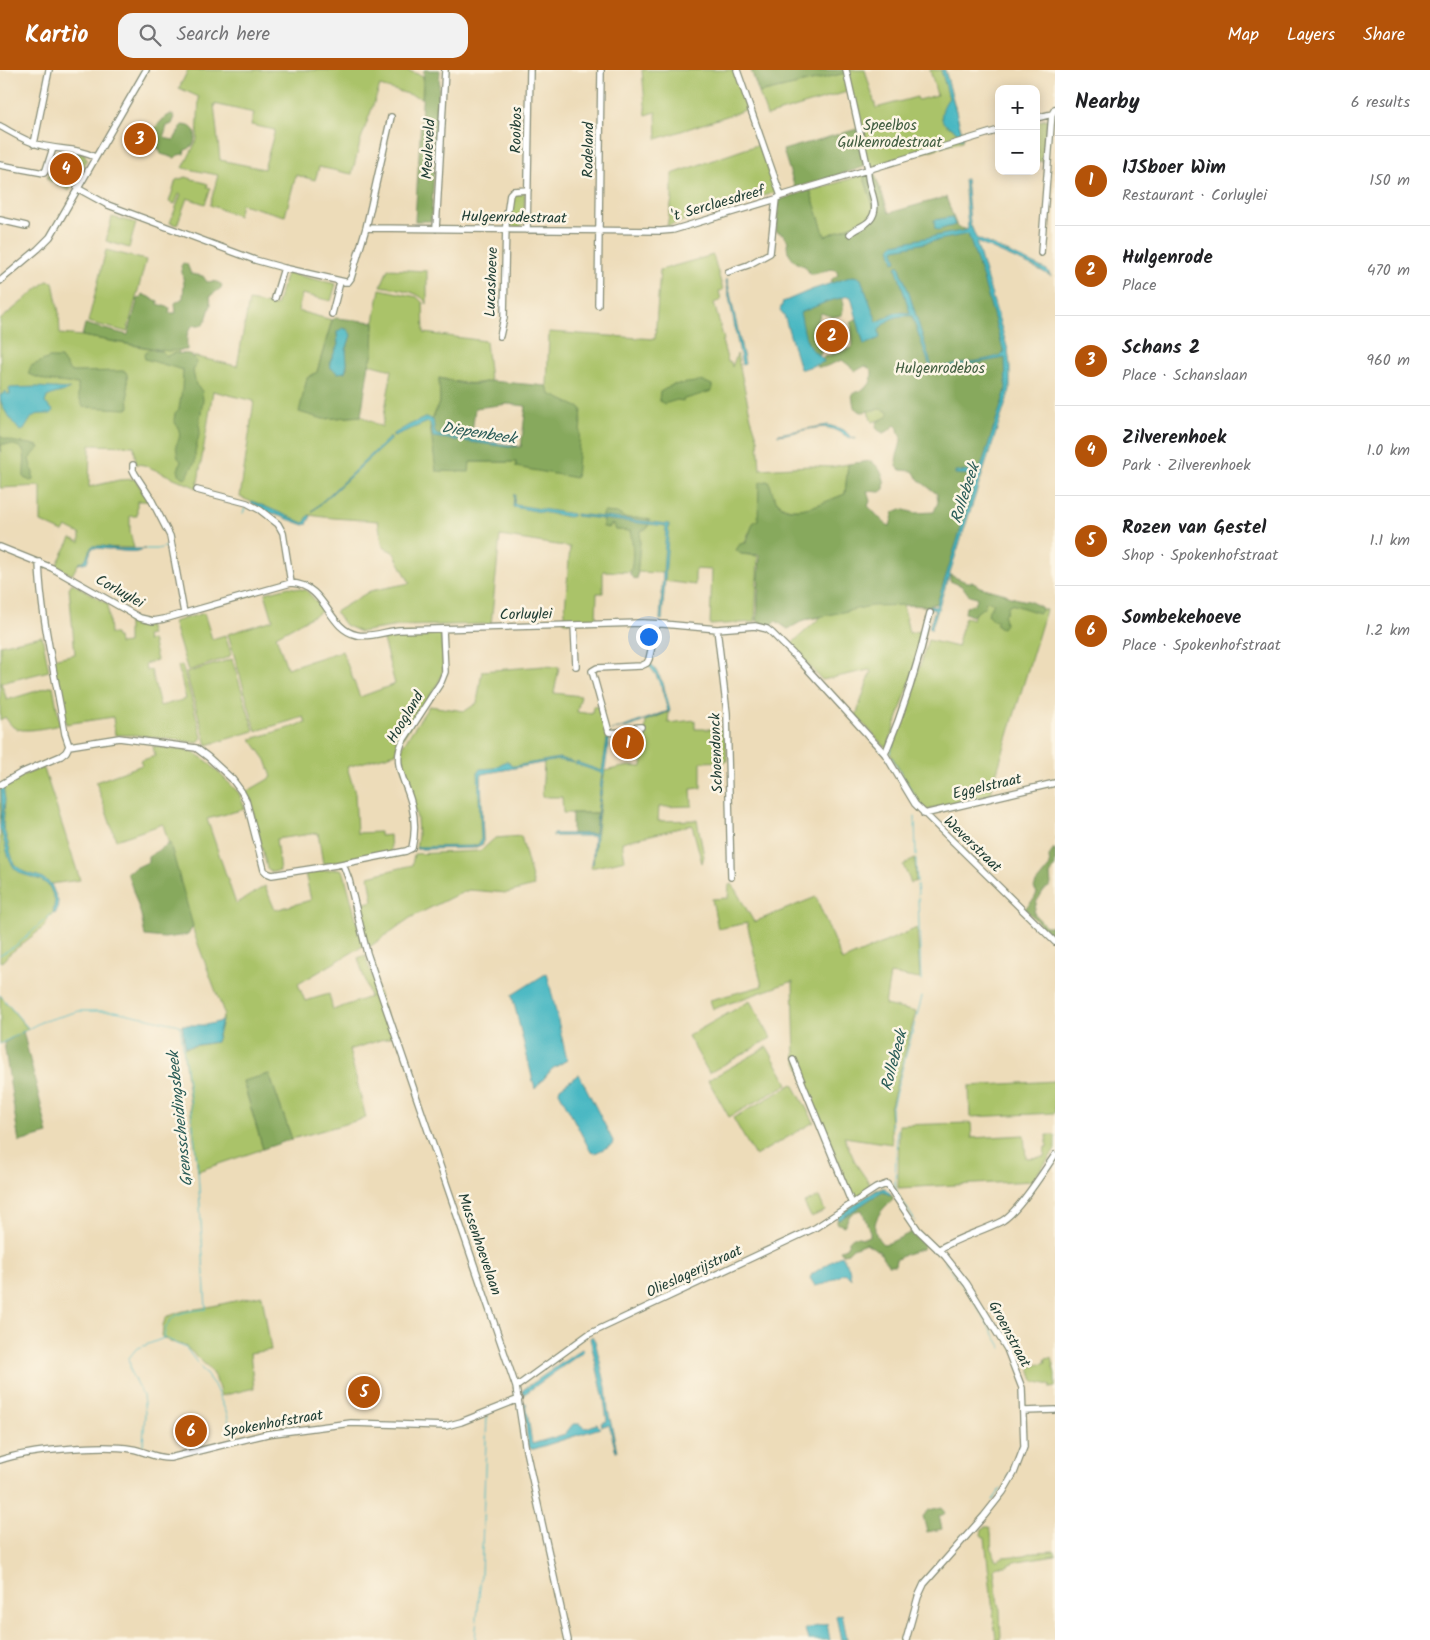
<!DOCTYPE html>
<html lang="en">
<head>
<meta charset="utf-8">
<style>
  body { margin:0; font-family:Kalam,sans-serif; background:#f2f2f2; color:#202124 }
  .controls { position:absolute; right:15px; top:15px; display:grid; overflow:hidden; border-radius:10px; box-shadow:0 2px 12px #0003 }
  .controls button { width:45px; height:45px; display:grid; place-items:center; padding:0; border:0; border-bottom:1px solid #e0e0e0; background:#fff; color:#202124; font:25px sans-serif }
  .you { position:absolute; left:648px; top:566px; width:18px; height:18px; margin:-12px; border:4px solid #fff; border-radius:50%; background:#1a73e8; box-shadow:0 0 0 8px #1a73e833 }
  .badge { display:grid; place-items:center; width:32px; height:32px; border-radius:50%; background:#b45309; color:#fff; font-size:16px; font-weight:700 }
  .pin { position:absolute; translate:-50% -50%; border:2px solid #fff; box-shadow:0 1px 5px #0006 }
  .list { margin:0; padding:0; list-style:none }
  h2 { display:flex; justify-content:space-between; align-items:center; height:65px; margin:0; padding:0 20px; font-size:21px }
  h2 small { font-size:16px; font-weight:400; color:#757577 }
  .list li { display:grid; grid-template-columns:32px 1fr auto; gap:15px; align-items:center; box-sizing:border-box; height:90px; padding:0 20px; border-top:1px solid #e0e0e0 }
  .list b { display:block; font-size:19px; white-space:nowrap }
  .list p { margin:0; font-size:16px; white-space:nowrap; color:#757577 }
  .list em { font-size:16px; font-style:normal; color:#757577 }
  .icon { flex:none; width:28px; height:28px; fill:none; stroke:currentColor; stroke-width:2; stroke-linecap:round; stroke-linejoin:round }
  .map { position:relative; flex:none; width:1055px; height:1570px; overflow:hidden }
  header { display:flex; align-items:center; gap:30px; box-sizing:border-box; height:70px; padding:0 25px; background:#b45309; color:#fff }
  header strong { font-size:24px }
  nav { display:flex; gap:28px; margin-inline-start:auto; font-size:18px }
  .search { width:350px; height:45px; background:#f2f2f2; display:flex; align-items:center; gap:12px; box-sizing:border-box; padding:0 18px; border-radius:15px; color:#757577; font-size:19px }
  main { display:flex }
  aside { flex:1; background:#fff }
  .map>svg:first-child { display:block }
</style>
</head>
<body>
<header>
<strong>Kartio</strong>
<div class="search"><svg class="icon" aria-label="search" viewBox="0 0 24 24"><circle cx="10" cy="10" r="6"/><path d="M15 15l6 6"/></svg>Search here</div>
<nav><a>Map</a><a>Layers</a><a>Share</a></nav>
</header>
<main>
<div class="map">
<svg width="1055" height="1570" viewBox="0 0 1055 1570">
  <rect width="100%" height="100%" fill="#fcf5e5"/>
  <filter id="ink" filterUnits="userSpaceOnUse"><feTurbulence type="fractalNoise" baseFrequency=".02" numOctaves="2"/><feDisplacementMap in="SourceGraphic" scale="10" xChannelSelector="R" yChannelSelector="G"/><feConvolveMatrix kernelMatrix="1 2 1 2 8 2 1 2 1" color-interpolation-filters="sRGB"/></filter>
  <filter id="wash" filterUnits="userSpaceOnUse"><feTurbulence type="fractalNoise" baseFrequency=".0096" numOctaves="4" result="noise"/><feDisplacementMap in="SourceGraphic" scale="20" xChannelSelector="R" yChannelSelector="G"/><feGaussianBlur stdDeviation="1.12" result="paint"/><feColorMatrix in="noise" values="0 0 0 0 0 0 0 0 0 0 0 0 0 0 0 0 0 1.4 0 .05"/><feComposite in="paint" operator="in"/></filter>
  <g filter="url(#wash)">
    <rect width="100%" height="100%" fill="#eddcb9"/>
    <path fill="#aac369" stroke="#64804e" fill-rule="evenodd" d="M188 0H406L423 6 422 28 380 16 361 69 352 104 319 97 315 110 296 105 285 146 241 134 238 146 210 135 218 105 183 98 197 70 199 27 179 18ZM214 34 254 43 251 55 275 60 264 99 220 90Z
      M642 0H734L748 39 657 69 656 42 646 45Z
      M845 0H865L876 38 917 27 918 30 937 25 930 0H945L963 67 962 71 868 99 850 21 767 46 759 23 845 3Z
      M1047 49 1044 91H1036V83L1038 81 1036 74V52Z
      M760 74 776 122 667 156 672 129V104Z
      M60 82 84 83 87 90 69 121 47 109 54 86 56 83Z
      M863 105 877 146 825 167 810 121Z
      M186 107 208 114 207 117 211 118 205 134 187 128 177 155 170 153 181 124H179L175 134 169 132 176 110Z
      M523 122 525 125 524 152 520 157 509 156H508L512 123Z
      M112 147 136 153 129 178 106 171Z
      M106 180 146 190 127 262 88 252Z
      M713 185 723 220 719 221 721 230 714 233 724 270 722 271 728 292H731L732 297 737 284 751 348 758 369 760 399 810 396 831 397 848 394 845 424C820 434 777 457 770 414L758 450 748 464 741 484 758 486 755 552 710 555 712 500 695 499V515L665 511V503L603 501V523H597L596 551 564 552 570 477 500 466 491 554 399 556 360 562 345 555 335 542 370 521 410 513 395 485 393 482 383 477 378 451C355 449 332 449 310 445L305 455 240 427 254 331 213 321 197 418 144 395 136 394 134 376 90 375 89 417 119 410 135 409 149 431H137V446H130V462L134 478 92 477 86 492 78 494 72 505 56 496 71 468 80 472V464L66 457 63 462 41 452V416L0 418V250L47 211 53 212 59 243 60 264 82 266 159 280 169 245 186 249 178 283 237 296 249 231 276 236 287 203 336 214 331 231 302 224 298 241 332 250 317 302 323 349 361 346 382 357 392 300 369 294 373 284 374 252 380 219 417 227 423 233 424 263 486 271 490 311C467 316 461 312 439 308L440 330 430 356 469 401V392H516V396L550 324 547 316 549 262 655 269 660 200Z
      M388 199 427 201V234C420 220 395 219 381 216Z
      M890 335 893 346 872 352 868 341Z
      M761 452 928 536 903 535 909 563 925 560 917 591 887 679 856 646 871 601 869 600 822 610 790 575 821 547 804 550 788 559 776 551 769 556 757 551Z
      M72 513 108 534 110 564H115L116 567H118L119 574 128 573V551L129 547 148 555 151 565 146 566 147 571 152 570 157 590 145 594 146 601 151 600 160 636 186 629 178 596 182 595 202 667 198 673 136 665H115L113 647 66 654 52 589 75 584 69 518Z
      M289 517 306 520 324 540 276 566 287 598 342 581 360 627 395 614 382 566 398 564 437 563 441 564 444 600 439 612 397 677 396 683 347 697 355 723 357 763 380 762V766L390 765 391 783 323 794 318 763 276 769 280 801 272 802 267 798 253 742 246 722 272 707 266 690 251 669 306 653 304 647 256 661 228 564 273 550 265 523Z
      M982 519 1046 540 990 725 927 740 918 732 890 683 900 657 928 570 957 577 965 547 973 549Z
      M204 543 212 569 225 565 231 584 229 587 188 601 173 552Z
      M42 566 49 601 1 613 7 630 53 616 60 655C49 657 22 664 13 657 10 654 7 650 5 647L0 650V575Z
      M232 589 254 661 207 675 186 603Z
      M544 596 559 597 554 623 581 626 577 642 592 644 593 636 599 637 608 664 597 743H563L562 727H542L544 692 481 704 483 774 474 778 416 779 418 765 417 748 401 691 403 675 429 636 465 641 477 633 482 601Z
      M669 642 668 653 695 650V659H726L727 691 701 692V718L691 719 692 736 659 737 658 751 697 750 704 786 702 793 692 755 622 772 625 790 591 798 592 794 593 793 604 701 629 696 642 697 646 651Z
      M153 676 191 681 207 691 239 723 245 739 207 749 236 834 265 816 275 840 311 830 305 803 335 799H341L344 803 363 876 298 914 305 931 329 924 333 940 370 927 358 888 365 885 393 966 349 980 366 1048 292 1069 269 1004 243 1012 263 1079 198 1101 183 978 216 972 224 943 195 866 163 754 116 770 96 712 142 695 140 691 155 686Z
      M42 698 44 699 80 810 50 814 56 830 53 844 48 849 44 857 8 885 3 891 0 892V718L21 706Z
      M521 766 534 816 507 823 469 820 452 827 410 848 368 878 357 835 373 831 369 806 412 795 414 784 479 781 483 779 495 768Z
      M915 789 916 811 911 813 903 795Z
      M732 814 754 852 816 827 842 891 917 858 920 909 890 904 885 935 916 942 890 1039 892 1074 844 1067 856 1094 872 1117 854 1130 795 987 793 911 713 939 710 930 762 916 747 853 718 859 712 829 728 828 729 815Z
      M0 925 28 959 0 974Z
      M750 931 771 968 709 1003 688 966Z
      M767 977 788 1014 729 1047 708 1010Z
      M1055 1011V1043L970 1047 969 1016Z
      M793 1014 814 1052 755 1086 733 1048Z
      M971 1053 972 1068 1024 1065 1026 1088 1044 1087 1045 1077H1047V1065H1055V1080L1032 1111 898 1118 899 1055Z
      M819 1127 825 1141 811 1147 804 1133Z
      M262 1225 271 1280 250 1283 254 1318 221 1326 216 1309 208 1297 184 1275 170 1272 162 1267 163 1255 166 1247 183 1241 208 1237Z
      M1051 1288 1055 1304V1317L1050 1318V1315L1034 1311 1030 1297 1046 1292 1045 1289Z
      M985 1457H990C993 1468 989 1476 995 1489L998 1490 1003 1487 1025 1485 1034 1482 1055 1481V1485L1018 1491 1006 1496H998L994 1498 998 1535 1000 1539 1001 1570H996L985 1468 981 1465 982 1459Z"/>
    <path fill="#87a95d" stroke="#537348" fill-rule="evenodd" d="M424 0H440L431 151H415Z
      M751 0H845L846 3 759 23Z
      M171 44 175 47 172 54 167 56 164 66 168 69 174 70 182 55 190 56 195 61C196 70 194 78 185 80L184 84 178 85 175 88 161 84 159 79 154 76V59L164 48Z
      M857 59 864 97 795 118 783 80Z
      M874 102 889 143 946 127 957 157 965 159 969 162 1007 285V327L938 533 928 536 909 535 871 536 804 550 788 559 776 551 769 556 757 551 760 485 741 484 736 480 740 474 746 473 753 453 758 450 759 413 767 411 769 412C772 419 773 427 778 433 793 449 828 430 845 424L848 394 871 391C880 398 886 407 884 419L880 422 867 421 870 431 868 436C874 441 884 455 890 456L894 442 901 439 915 443 934 442 938 432 937 424 919 410 913 401 900 400C891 391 901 380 901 369 901 364 898 363 898 358L895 355 888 361 883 363 878 360 876 356 877 352 888 346V342C879 336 871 342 861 342L854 337 852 325C865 316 872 320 872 301L869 298 865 296 856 301 842 290 824 297H817L815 292 818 289 851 278 853 274 851 253 855 249 859 250 866 234 832 216 831 210 838 205 836 200C828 197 819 205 810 204L805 196C794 194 784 182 788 171L783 164 776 161 779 130 810 120 825 166 877 146 863 105Z
      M183 193 187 194 191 204 203 206 207 212C213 211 217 211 222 215L221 218 210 226 211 235 206 250 203 255H193C185 264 187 269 187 280L168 281 82 266 85 254 128 265 138 228 140 229 142 224 158 231V234L170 238 169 243H176L175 233 183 228 184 214 181 196Z
      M842 226 844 234 842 245 833 247 821 243C817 250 815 260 817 268 818 274 821 278 821 284L814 286 809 285 798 242 803 237Z
      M336 248 374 252 373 284 369 294 361 346 323 349 299 342 307 308 317 302 332 250ZM343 258 348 260 350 268 346 280 347 298 343 303 330 292 338 275 337 262Z
      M148 280 161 281 167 286 174 283 190 284 196 290V295L193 301 196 315 202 321 203 330 199 354 200 361 195 382V392L186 408 180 406 178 400 181 391 178 388 176 375C182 366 180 359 174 351L175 343 179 339 182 320 183 300 145 289 144 285Z
      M49 288H61L70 301 73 302 125 301 127 304 129 337 127 339 83 337 78 325V314L48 311 28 304 31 296Z
      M439 308 463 314H478L490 311 547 316 550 324 582 339 576 408 516 397V392H470L469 402 436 401 430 356 440 330ZM508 334 526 336 521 377 471 371 475 338Z
      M703 311 712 315V321C704 323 691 328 684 329L683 331 677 330 664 334 659 330 660 322 672 315Z
      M0 366C12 375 28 371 40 377L29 389 33 403V410L31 411 24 408C23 387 32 374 2 374L0 382Z
      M604 442 617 443 625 448H643L650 450 648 458 641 461 637 509 633 508 630 505C633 491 634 475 630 461L616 460 614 455 612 454 609 458 603 457 602 444Z
      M950 505 966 512H972L980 517 1006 524 1010 527 1023 530 1029 531 1041 537 1042 541 1039 543 1011 534 1008 536 1007 541 1004 545 1005 554 1002 558 999 557 996 553 998 551 993 550 988 545 989 540 994 534 988 531 986 532 984 537 972 546 965 543 966 537C972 535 977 534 977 527L969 525 962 516 950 511Z
      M572 743H597L595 764H572Z
      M170 773 193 856 188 865 164 868 145 866 141 845 127 802 148 792V787Z
      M1053 779H1055V796L1050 805 1051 814 1049 817 1044 820 1037 831 1034 842 1035 845 1046 856H1052V862L1055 864V870L1025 839 1027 836 1034 829 1037 823 1034 818 1036 813 1050 796 1049 787Z
      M23 961 48 1064 19 1072 4 973Z
      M269 1004 292 1069 263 1079 243 1011Z
      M879 1118H885L893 1127V1130C890 1133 886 1135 884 1138 873 1150 871 1163 883 1174L889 1173 912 1162 916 1161 923 1168 925 1174 922 1179 906 1184 896 1190 895 1195H889L883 1188 880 1182 866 1173 853 1178 848 1183 843 1184 840 1180 846 1178C848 1173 851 1165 858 1167 860 1167 862 1168 864 1168L870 1166V1162L862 1140C848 1142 851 1146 844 1156L837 1153V1150L839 1145Z
      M942 1437 945 1444 939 1446 942 1459 927 1462 923 1446 929 1440Z"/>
    <path fill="#4ab8c3" stroke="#347a7c" d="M941 0H945L963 68 960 69C958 60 953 59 946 55 937 48 944 34 949 28Z
      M964 109H966L970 153 976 168 1047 200 1051 206 1036 198 976 172 1008 280 1010 296V320L931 560 929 558 935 540 928 538 929 536 936 537 978 405 955 404V401L971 402 980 400 1006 320 1005 288 935 300 936 298C953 294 992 291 1004 283L983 209 968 164 896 179 894 180 897 191 894 192 890 178 894 174 967 160 968 158Z
      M952 147 955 155 938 160 935 159 934 150Z
      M899 195 910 226 933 300H931L930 297 912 246C898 245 887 248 879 260L880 268 864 275 851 227 848 226 826 232 800 243C803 254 804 269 811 278 815 284 822 285 824 292L803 299H800L784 245 780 240 783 232 811 220 853 206 858 207 861 209 877 252 897 242 910 243 896 197Z
      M727 209 745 294 742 295 726 211Z
      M343 258 348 260 351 265 346 280 347 293 345 302 338 303 331 298 330 292 338 275 337 262Z
      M36 317 70 319 69 320 54 324 47 327 45 333 53 340 51 344C31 344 34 344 24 360L20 361C12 351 1 339 0 326L6 321 7 324H10L9 318Z
      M427 347 433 350 435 363 437 365 518 376 509 377 433 367 430 353 428 352 394 366 392 365 409 355Z
      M828 355 844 360 851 367 855 368V369C846 368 839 360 829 358 816 355 793 364 778 365V364Z
      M390 367 391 369 312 442V441Z
      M514 424 515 425 514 433 516 435 573 444V446L569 447 513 437Z
      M252 431 304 453 309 445 311 446 307 454 304 455 266 441 251 433Z
      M576 444 669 454 662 550H660L666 456 576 446Z
      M92 476H103L118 479H145C130 485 111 478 95 478H92L87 492 78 494 85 490Z
      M650 593 654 597 663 613 670 641 629 657 611 660 624 657 668 641C663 625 661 607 648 595Z
      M608 664 610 665 598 744 593 794H592L594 766H553V764H595L602 703 575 694 576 692 602 701Z
      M559 688 574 692V693L558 690 482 704 481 708 483 772 481 775 473 778 416 779 417 777 473 776 479 774 481 769 478 701 480 699 494 698 506 691 510 693 511 696H515Z
      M3 715 5 730 3 756 14 794 24 802 41 807 51 814 58 831 57 840 55 844 53 843 55 830 49 816 41 810 22 804 15 799 10 791 0 758 2 740 1 717Z
      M547 903 567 990 552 999 535 1019 512 925Z
      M222 951 216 972 185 977 182 955H206Z
      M579 1004 613 1071 612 1075 595 1083 591 1082 559 1022 560 1018Z
      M885 1118 891 1124 889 1125 884 1121 881 1122 839 1150 837 1148C848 1140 873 1120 885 1118Z
      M842 1185 849 1198 851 1209 845 1203 825 1214 815 1216 810 1208 812 1204Z
      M592 1266 595 1271 606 1317 608 1340 617 1381 616 1382 609 1355 602 1356 601 1353 607 1351 604 1329 590 1268Z
      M582 1279 584 1281 523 1325V1320Z
      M524 1333H526L532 1374 565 1364 573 1354H580L586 1358 597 1354 600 1358 534 1379H531L528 1376Z
      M842 1544 847 1569 841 1570 836 1546Z
      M827 1554 830 1570H808L805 1559Z"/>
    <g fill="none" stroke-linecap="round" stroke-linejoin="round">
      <path stroke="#4ab8c3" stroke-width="1" d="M243 443 246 436
        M146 479H157L169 476
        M890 683 896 665
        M892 688 919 733
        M915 746 916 786
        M916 789 917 812
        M917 815 918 824
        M918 827 921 911
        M0 885 17 875 54 842
        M0 925 28 958
        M0 974 41 952 79 941H115L180 955 190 1027 198 1101 206 1239C185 1242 166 1241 164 1268
        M892 1058 891 1040 922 927
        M897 1059 895 1113 896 1121 900 1128
        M903 1132 915 1151
        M945 1192 972 1228 1002 1278
        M165 1268 186 1278 214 1315 227 1344 232 1366
        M143 1375 145 1343 143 1326 131 1303 129 1288 136 1279 164 1268
        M1017 1387 1021 1374
        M1008 1407 1012 1400
        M993 1430 1001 1419
        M927 1506 942 1489
        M917 1523 920 1515
        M475 1570 481 1505 487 1345
        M902 1570 911 1542"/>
    </g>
  </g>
  <g filter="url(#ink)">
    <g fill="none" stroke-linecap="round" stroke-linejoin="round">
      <defs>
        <path id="minor" d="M737 0 781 126
          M846 0 868 99C865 116 883 135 870 150 864 157 855 158 850 164
          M1036 48 1052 44
          M0 56C13 63 26 72 40 75 58 80 78 78 95 87
          M34 74 49 0
          M0 95 44 103 46 100 53 78
          M77 118 108 135 255 190 284 198 345 212H348L351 208 366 158 661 161 673 160 776 129 781 126 999 60
          M0 150 26 156
          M366 158 391 47
          M436 159 445 0
          M527 160 530 0
          M1041 183 1051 55 1052 44 1055 39
          M728 202 748 195 770 183 776 129
          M0 211 38 179 50 167 146 0
          M275 228 284 198
          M598 235 601 0
          M332 244 340 212
          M500 266 504 248 506 152 510 124 513 121 528 120
          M133 395V400L135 404 150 427 170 466 184 543
          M197 420 247 433 260 440 278 454 283 463 291 513
          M0 477 52 498 140 548 153 551 164 549 291 513C327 515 327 559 357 565 370 568 386 561 400 560L642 553 663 554 717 559 755 556 767 559 772 563 802 593 885 684 915 734 1055 872
          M39 492C41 551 56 607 65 664L69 676
          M574 555 576 596
          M717 559 727 643 731 807
          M641 657C630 656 620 665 609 662L592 601 597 598 641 596 647 593 649 589 657 554
          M69 676 119 668 196 678 208 687 232 709 241 721 246 730 264 800 267 803 272 805 336 795 406 781 412 778C415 765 415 749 412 736 407 712 390 694 404 669L441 612 445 602 443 559
          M885 684C904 639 919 591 930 543
          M0 715 21 703 61 686 66 682 69 676
          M924 744 1055 713
          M343 794 349 810 367 883 516 1317 526 1381 568 1570
          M793 990 852 1134
          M938 1180C958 1167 981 1162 1002 1151 1018 1142 1043 1102 1055 1085
          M516 1317 589 1264 815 1158 876 1118 887 1114 918 1160 945 1186 967 1214 1007 1279 1022 1318 1024 1377 1014 1403 1003 1422 984 1446 924 1514 918 1527 906 1570
          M1024 1341 1055 1340
          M0 1390C29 1380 101 1374 132 1379 145 1381 157 1389 170 1388L267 1364 351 1353 446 1356 461 1352 519 1329"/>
      </defs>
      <use href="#minor" stroke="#868c76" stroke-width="8"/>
      <use href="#minor" stroke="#fff" stroke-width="5.5"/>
    </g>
  </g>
  <g text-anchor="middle" stroke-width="5" stroke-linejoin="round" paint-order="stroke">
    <g font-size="15" fill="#425e41" stroke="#fcf5e5">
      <text x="890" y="60">Speelbos<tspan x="890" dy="17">Gulkenrodestraat</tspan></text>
      <text x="940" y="303">Hulgenrodebos</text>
    </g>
    <g font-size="15" fill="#1f3d34" stroke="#fcf5e5">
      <text transform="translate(516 60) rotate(-89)" y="5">Rooibos</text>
      <text transform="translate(428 79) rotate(-87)" y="5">Meuleveld</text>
      <text transform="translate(588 80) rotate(-89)" y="5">Rodeland</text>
      <text transform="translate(718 133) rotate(-16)" y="5">'t Serclaesdreef</text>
      <text transform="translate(514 147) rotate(1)" y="5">Hulgenrodestraat</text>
      <text transform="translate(491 212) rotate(-88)" y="5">Lucashoeve</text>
      <text transform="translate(120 521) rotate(29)" y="5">Corluylei</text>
      <text transform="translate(526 544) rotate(-1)" y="5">Corluylei</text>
      <text transform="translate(405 647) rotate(-59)" y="5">Hoogland</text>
      <text transform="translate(716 683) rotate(-92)" y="5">Schoendonck</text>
      <text transform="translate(987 716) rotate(-13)" y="5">Eggelstraat</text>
      <text transform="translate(973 774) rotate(44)" y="5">Weverstraat</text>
      <text transform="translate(480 1174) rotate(71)" y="5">Mussenhoevelaan</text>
      <text transform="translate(694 1201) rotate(-25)" y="5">Olieslagerijstraat</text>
      <text transform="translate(1010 1264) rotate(62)" y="5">Groenstraat</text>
      <text transform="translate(273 1353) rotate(-10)" y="5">Spokenhofstraat</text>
    </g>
    <g font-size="16" font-style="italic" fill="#2a5c58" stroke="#fcf5e5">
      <text transform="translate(479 362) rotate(9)" y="6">Diepenbeek</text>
      <text transform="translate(964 423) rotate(-72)" y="6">Rollebeek</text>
      <text transform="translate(893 990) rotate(-75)" y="6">Rollebeek</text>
      <text transform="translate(179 1049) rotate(-96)" y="6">Grensscheidingsbeek</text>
    </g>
  </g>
</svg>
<div class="controls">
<button>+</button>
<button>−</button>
</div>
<div class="you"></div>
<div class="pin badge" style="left:628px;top:673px">1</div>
<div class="pin badge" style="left:832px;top:266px">2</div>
<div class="pin badge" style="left:140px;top:69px">3</div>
<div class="pin badge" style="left:66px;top:99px">4</div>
<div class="pin badge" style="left:364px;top:1322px">5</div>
<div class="pin badge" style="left:191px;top:1361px">6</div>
</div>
<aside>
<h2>Nearby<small>6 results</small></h2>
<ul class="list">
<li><span class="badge">1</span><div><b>IJSboer Wim</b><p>Restaurant · Corluylei</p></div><em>150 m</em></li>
<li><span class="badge">2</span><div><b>Hulgenrode</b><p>Place</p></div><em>470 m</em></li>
<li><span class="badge">3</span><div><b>Schans 2</b><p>Place · Schanslaan</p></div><em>960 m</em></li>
<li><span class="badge">4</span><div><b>Zilverenhoek</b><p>Park · Zilverenhoek</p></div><em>1.0 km</em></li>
<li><span class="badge">5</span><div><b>Rozen van Gestel</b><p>Shop · Spokenhofstraat</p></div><em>1.1 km</em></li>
<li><span class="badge">6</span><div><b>Sombekehoeve</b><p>Place · Spokenhofstraat</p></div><em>1.2 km</em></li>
</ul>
</aside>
</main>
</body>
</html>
